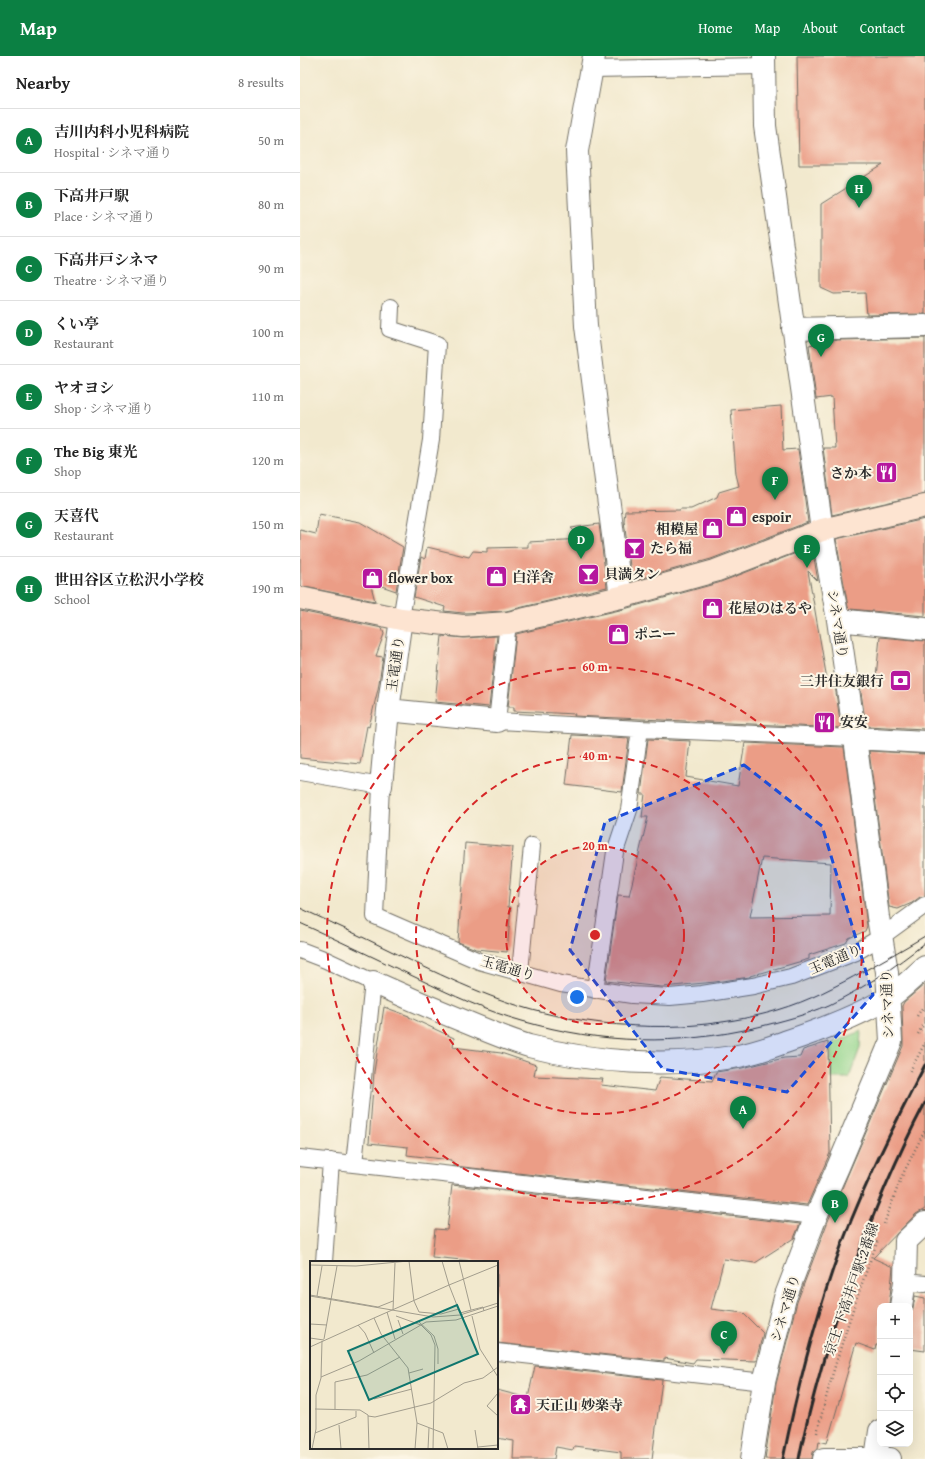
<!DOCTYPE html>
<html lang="en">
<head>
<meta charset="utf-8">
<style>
  body { margin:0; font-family:"Gentium Book Plus","Noto Serif JP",serif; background:#f6f6f6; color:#222 }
  .controls { position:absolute; right:12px; bottom:12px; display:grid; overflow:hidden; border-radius:8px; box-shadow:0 4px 16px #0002 }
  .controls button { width:36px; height:36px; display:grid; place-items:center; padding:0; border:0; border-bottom:1px solid #e0e0e0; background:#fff; color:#222; font:20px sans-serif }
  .you { position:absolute; left:277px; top:941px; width:14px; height:14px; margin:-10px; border:3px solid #fff; border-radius:50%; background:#1a73e8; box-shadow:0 0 0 6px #1a73e833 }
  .badge { display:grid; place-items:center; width:26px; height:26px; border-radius:50%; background:#0b8043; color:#fff; font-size:13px; font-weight:700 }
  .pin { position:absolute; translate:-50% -33px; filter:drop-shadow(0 1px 2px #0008) }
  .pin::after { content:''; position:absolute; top:21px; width:14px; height:12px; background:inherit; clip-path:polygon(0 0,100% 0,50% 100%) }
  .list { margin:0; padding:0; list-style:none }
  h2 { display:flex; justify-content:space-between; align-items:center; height:52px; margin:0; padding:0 16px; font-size:17px }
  h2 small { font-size:13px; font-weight:400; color:#767676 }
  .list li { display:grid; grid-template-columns:26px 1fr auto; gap:12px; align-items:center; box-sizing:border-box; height:64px; padding:0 16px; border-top:1px solid #e0e0e0 }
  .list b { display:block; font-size:15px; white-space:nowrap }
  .list p { margin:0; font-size:13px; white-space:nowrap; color:#767676 }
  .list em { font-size:13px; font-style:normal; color:#767676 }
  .icon { flex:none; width:22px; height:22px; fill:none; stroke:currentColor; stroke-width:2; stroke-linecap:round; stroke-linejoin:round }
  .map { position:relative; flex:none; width:625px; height:1403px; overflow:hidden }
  header { display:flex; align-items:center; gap:24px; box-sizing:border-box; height:56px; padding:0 20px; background:#0b8043; color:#fff }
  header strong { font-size:19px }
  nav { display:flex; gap:22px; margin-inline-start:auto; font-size:14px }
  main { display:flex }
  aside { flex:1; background:#fff }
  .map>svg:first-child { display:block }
</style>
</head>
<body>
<header>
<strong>Map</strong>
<nav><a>Home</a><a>Map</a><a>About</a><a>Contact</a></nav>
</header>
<main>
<aside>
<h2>Nearby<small>8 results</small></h2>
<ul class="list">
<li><span class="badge">A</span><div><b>吉川内科小児科病院</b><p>Hospital · シネマ通り</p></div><em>50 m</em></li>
<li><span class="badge">B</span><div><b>下高井戸駅</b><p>Place · シネマ通り</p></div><em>80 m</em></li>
<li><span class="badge">C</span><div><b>下高井戸シネマ</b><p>Theatre · シネマ通り</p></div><em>90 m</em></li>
<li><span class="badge">D</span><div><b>くい亭</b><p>Restaurant</p></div><em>100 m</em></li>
<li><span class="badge">E</span><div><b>ヤオヨシ</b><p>Shop · シネマ通り</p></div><em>110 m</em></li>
<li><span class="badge">F</span><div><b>The Big 東光</b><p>Shop</p></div><em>120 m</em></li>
<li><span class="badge">G</span><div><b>天喜代</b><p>Restaurant</p></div><em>150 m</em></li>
<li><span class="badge">H</span><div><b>世田谷区立松沢小学校</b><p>School</p></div><em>190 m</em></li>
</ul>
</aside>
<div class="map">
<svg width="625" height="1403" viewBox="0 0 625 1403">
  <rect width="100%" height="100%" fill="#fcf5e5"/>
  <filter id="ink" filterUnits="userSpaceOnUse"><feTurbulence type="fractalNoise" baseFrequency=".025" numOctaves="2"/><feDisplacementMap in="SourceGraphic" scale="8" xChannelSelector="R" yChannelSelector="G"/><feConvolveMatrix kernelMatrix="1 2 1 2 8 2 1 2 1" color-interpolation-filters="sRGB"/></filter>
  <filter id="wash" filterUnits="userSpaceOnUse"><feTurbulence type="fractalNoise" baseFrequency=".012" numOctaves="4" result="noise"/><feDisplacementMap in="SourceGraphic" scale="16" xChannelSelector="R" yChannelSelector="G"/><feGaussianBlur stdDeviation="0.9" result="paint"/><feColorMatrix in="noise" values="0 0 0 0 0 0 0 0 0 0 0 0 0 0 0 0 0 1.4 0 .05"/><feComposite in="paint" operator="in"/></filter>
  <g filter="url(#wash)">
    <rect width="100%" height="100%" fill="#f2e9ce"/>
    <path fill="#94d68e" stroke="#60805c" d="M561 975 560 992 549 1022H531V988Z"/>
    <g id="blocks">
      <path fill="#eb9d86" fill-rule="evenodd" d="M497 0H625V258L567 259 565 237 534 238 521 232V148L583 109H499Z
        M625 282V438L532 459 523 392H535L532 341 516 343 509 289 538 284Z
        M481 350 483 394 498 393 508 466 411 503 332 525 324 465 325 455 380 454V453H391L417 441 419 436 439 430 436 418 431 354Z
        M19 458 60 466 103 491 96 535 70 526 75 545 0 530V474L16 478Z
        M625 463V560L550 553 548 551 536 483Z
        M299 468 307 531 206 555 163 557 144 555 145 551 114 541 121 501 125 503 127 491 169 501 173 495 187 496V492L228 491V486L283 483 271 472Z
        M512 491 518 525 508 515 528 629H535L541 672 274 660 275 658 214 655V651H208L216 578 324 553 418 527Z
        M0 555 82 572 84 578 76 600 83 601 78 633 69 671 67 670 60 708 0 702Z
        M142 580 164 582 197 580 189 651 135 646Z
        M580 581 625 585V673L566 670 560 630 575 631Z
        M272 679 329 682 322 736 266 729Z
        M348 683 390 685 386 721 438 730 445 687 544 691 567 870 565 875 549 882 546 887 509 899V903L450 920V921L415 926 362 931 306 925 318 839 329 840 348 761H342L345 738H341ZM462 802 531 807 530 860 450 861Z
        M569 695 625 698V840L620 841 612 847 598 853 589 851Z
        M165 787 213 791 208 851H211L207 896 176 893 158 886Z
        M625 928V1153L616 1158 573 1202 593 1211 589 1250H580V1289H576L575 1294 556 1287 527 1387 519 1385 518 1392 513 1396 512 1403H465L476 1328 497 1246 528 1165 603 990V984L602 950 604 946Z
        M84 951 109 960V961L154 982 153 991 201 997 236 1009 234 1020 303 1023 301 1029 355 1035 360 1021 412 1025 416 1016 442 1012 484 1002 500 1001 503 994 528 986 530 1097 507 1149 154 1110V1106H151V1104L107 1099 108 1091 69 1087 74 1016Z
        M152 1129 500 1168 494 1182 455 1207 424 1203 411 1253 443 1257 463 1277 456 1305 396 1303 393 1307 364 1302V1305L197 1287V1206H182L132 1201 135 1173 147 1174Z
        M615 1240 625 1242V1295L610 1293V1258L613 1252Z
        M235 1310 362 1324 352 1403H321V1396L274 1390 273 1394 256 1391 254 1403H213L214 1385 197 1382V1334L228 1342Z"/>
    </g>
  </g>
  <g filter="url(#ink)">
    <use href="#blocks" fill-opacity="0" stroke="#716e64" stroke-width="1"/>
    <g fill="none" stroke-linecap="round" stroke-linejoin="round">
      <defs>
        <path id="lane" d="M291 13 464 10
          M91 251 90 273 137 288 131 384 101 563
          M208 567 197 665 340 673 555 682
          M0 716 81 730 75 860 179 905 261 928 332 939 370 941 402 938 453 930 491 921 556 896 581 881 625 849
          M0 894 26 904 73 926 54 1108
          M220 916 232 790
          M295 934 315 796 329 754 340 673
          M0 1102 516 1160
          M24 1206 31 1105
          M605 1226 625 1228
          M197 1296 464 1326"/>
        <path id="street" d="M294 0 277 95 286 270 321 541
          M493 273 625 270
          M538 564 625 573
          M88 654 197 665
          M555 682 625 686
          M81 730 88 654 101 563
          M73 926C108 942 143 957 178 971 195 978 212 985 229 990 295 1007 367 1011 433 1001 451 998 469 992 485 986 521 974 556 961 588 942 601 934 613 921 625 911
          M601 1250 605 1226 606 1185 625 1167
          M576 1402 580 1375
          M452 1403 464 1326 485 1242 516 1160 538 1111 591 985 587 916 578 861 555 682 538 564 522 474 465 70 464 0
          M524 1403H590"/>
        <path id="secondary" d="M0 542 101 563 163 570 208 567 321 541 415 515 522 474 625 450"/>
      </defs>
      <use href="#lane" stroke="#716e64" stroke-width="18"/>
      <use href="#street" stroke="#716e64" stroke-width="24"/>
      <use href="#secondary" stroke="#716e64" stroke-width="24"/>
      <path stroke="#716e64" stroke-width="2.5" stroke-dasharray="1 3" stroke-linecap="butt" d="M617 960 623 951
        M618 978 625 966
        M610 1015 625 987
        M584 1168 601 1122 625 1074
        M517 1377C533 1311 554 1247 578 1184"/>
      <use href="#lane" stroke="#fff" stroke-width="16"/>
      <use href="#street" stroke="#fff" stroke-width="22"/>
      <use href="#secondary" stroke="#fde4d1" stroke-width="22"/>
      <path stroke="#2b2b2b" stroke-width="1" d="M0 852C30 866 61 880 91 895 143 920 197 947 253 959 296 968 339 972 383 970 415 968 448 963 478 954 509 945 536 930 564 915 584 904 605 892 625 880
        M0 867C40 885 79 904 119 923 152 939 186 955 222 965 303 988 376 990 458 971 482 965 506 959 529 949 564 932 595 911 625 887"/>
      <path stroke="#2b2b2b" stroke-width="3" d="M483 1403C496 1339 512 1275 533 1213 557 1142 591 1075 625 1009
        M499 1403C505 1370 514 1338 523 1306 549 1217 582 1129 625 1047"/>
    </g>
  </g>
  <path fill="#1d4ed8" fill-opacity="0.2" stroke="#1d4ed8" stroke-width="3" stroke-dasharray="8 5" stroke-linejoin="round" d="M444 709 522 770 573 939 487 1036 363 1013 270 894 305 766Z"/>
  <circle cx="295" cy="879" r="89" fill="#d62828" fill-opacity=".12"/>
  <g fill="none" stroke="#d62828" stroke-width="2" stroke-dasharray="7 5">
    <circle cx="295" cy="879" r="89"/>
    <circle cx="295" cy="879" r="179"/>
    <circle cx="295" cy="879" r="268"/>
  </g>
  <defs>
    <symbol id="restaurant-square" viewBox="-11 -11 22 22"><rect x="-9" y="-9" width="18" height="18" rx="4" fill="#b5179e" stroke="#fcf5e5"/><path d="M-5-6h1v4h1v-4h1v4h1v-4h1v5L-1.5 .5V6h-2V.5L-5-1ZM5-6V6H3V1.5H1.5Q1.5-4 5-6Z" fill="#fff"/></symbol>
    <symbol id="shop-square" viewBox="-11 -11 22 22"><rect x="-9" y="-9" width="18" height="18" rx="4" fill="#b5179e" stroke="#fcf5e5"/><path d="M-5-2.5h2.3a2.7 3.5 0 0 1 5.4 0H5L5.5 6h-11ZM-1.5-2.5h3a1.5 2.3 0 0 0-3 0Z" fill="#fff"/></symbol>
    <symbol id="bar-square" viewBox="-11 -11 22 22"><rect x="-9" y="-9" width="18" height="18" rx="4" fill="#b5179e" stroke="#fcf5e5"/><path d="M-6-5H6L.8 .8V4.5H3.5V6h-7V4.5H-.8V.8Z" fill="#fff"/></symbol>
    <symbol id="bank-square" viewBox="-11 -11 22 22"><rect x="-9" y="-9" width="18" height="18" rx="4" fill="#b5179e" stroke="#fcf5e5"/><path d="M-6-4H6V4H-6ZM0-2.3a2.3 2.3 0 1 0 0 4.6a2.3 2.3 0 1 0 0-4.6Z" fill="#fff"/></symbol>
    <symbol id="temple-square" viewBox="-11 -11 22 22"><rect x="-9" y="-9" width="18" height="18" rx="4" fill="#b5179e" stroke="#fcf5e5"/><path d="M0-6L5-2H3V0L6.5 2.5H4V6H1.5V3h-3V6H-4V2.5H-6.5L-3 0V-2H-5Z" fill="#fff"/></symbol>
  </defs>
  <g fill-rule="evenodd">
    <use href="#restaurant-square" x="574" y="404" width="25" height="25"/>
    <use href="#shop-square" x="424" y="448" width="25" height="25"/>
    <use href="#shop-square" x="400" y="460" width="25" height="25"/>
    <use href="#bar-square" x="322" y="480" width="25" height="25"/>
    <use href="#bar-square" x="276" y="506" width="25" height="25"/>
    <use href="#shop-square" x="184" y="508" width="25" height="25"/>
    <use href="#shop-square" x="60" y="510" width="25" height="25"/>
    <use href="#shop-square" x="400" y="540" width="25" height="25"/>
    <use href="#shop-square" x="306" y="566" width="25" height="25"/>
    <use href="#bank-square" x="588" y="612" width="25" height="25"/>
    <use href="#restaurant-square" x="512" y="654" width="25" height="25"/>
    <use href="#temple-square" x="208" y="1336" width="25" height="25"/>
  </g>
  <g text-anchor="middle" stroke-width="4" stroke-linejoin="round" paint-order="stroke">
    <g font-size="14" font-weight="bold" fill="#2b2b2b" stroke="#fcf5e5" text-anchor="start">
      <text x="572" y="422" text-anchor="end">さか本</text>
      <text x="452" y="466">espoir</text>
      <text x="398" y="478" text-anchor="end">相模屋</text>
      <text x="350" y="497">たら福</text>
      <text x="304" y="523">貝満タン</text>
      <text x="212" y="526">白洋舎</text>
      <text x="88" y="527">flower box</text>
      <text x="428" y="557">花屋のはるや</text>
      <text x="334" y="583">ポニー</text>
      <text x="584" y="630" text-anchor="end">三井住友銀行</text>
      <text x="540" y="671">安安</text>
      <text x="236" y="1354">天正山 妙楽寺</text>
    </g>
    <g font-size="14" fill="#2b2b2b" stroke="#fcf5e5">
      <text transform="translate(538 568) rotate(81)" y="5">シネマ通り</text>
      <text transform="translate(95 608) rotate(-82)" y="5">玉電通り</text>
      <text transform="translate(535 903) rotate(-23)" y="5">玉電通り</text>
      <text transform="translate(208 912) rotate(16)" y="5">玉電通り</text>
      <text transform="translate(587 948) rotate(-92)" y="5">シネマ通り</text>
      <text transform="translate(551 1233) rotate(-71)" y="5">京王 下高井戸駅:2番線</text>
      <text transform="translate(485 1252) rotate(-73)" y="5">シネマ通り</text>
    </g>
  </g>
  <g transform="translate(10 1205)">
    <rect width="188" height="188" fill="#f2e9ce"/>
    <path fill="none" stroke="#a29d8d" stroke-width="1" d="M99 0 104 40 109 51 131 53 149 48M149 0 161 49M0 4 46 5 98 0M0 34 68 46 83 40M0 35 123 56 150 54 188 42M7 35 12 5M83 49 85 2M174 50 173 46 150 52 139 24 188 4M77 51 85 78M86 55 111 64 121 74 125 84 123 188M162 55 170 88 188 116M88 59 93 73M108 60 124 75 128 88V103M0 63 17 64M48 64 55 72 64 92M0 77 14 79M14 78 27 5M0 86 64 57M99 112 113 108M11 116 49 100 116 61 146 59 188 45M188 132 177 145 188 155M64 138 102 128M5 148 50 149 58 154 59 188M25 149V121L57 114 90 96M58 155 65 156 121 142 154 122 173 117 188 106M188 155V188M107 162 133 172 138 188M29 164 31 188M165 169 168 188M5 172 46 156V150M168 186 188 184M2 188 6 168V134L11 117 12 80M105 188 107 162 98 107 71 73 64 57 139 24 132 0M118 188 119 167"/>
    <path fill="#0f766e" fill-opacity="0.15" stroke="#0f766e" stroke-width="2" d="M147 44 168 93 59 139 38 90Z"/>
    <rect width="188" height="188" fill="none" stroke="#2b2b2b" stroke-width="2"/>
  </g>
  <circle cx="295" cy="879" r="6" fill="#d62828" stroke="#fcf5e5" stroke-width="2"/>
  <g font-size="12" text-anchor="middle" font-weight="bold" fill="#d62828" stroke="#fcf5e5" stroke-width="4" stroke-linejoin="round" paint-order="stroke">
    <text x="295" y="615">60 m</text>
    <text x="295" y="704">40 m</text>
    <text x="295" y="794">20 m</text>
  </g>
</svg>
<div class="controls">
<button>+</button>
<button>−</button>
<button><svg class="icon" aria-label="locate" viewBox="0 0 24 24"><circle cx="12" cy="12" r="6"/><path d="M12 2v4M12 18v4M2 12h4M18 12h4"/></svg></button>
<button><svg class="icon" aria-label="layers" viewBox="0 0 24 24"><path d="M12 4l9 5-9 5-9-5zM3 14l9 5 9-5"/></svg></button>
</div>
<div class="you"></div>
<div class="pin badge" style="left:443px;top:1073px">A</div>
<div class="pin badge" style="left:535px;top:1167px">B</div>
<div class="pin badge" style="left:424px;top:1298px">C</div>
<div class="pin badge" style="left:281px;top:503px">D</div>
<div class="pin badge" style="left:507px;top:512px">E</div>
<div class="pin badge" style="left:475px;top:444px">F</div>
<div class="pin badge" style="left:521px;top:301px">G</div>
<div class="pin badge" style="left:559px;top:152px">H</div>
</div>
</main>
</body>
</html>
